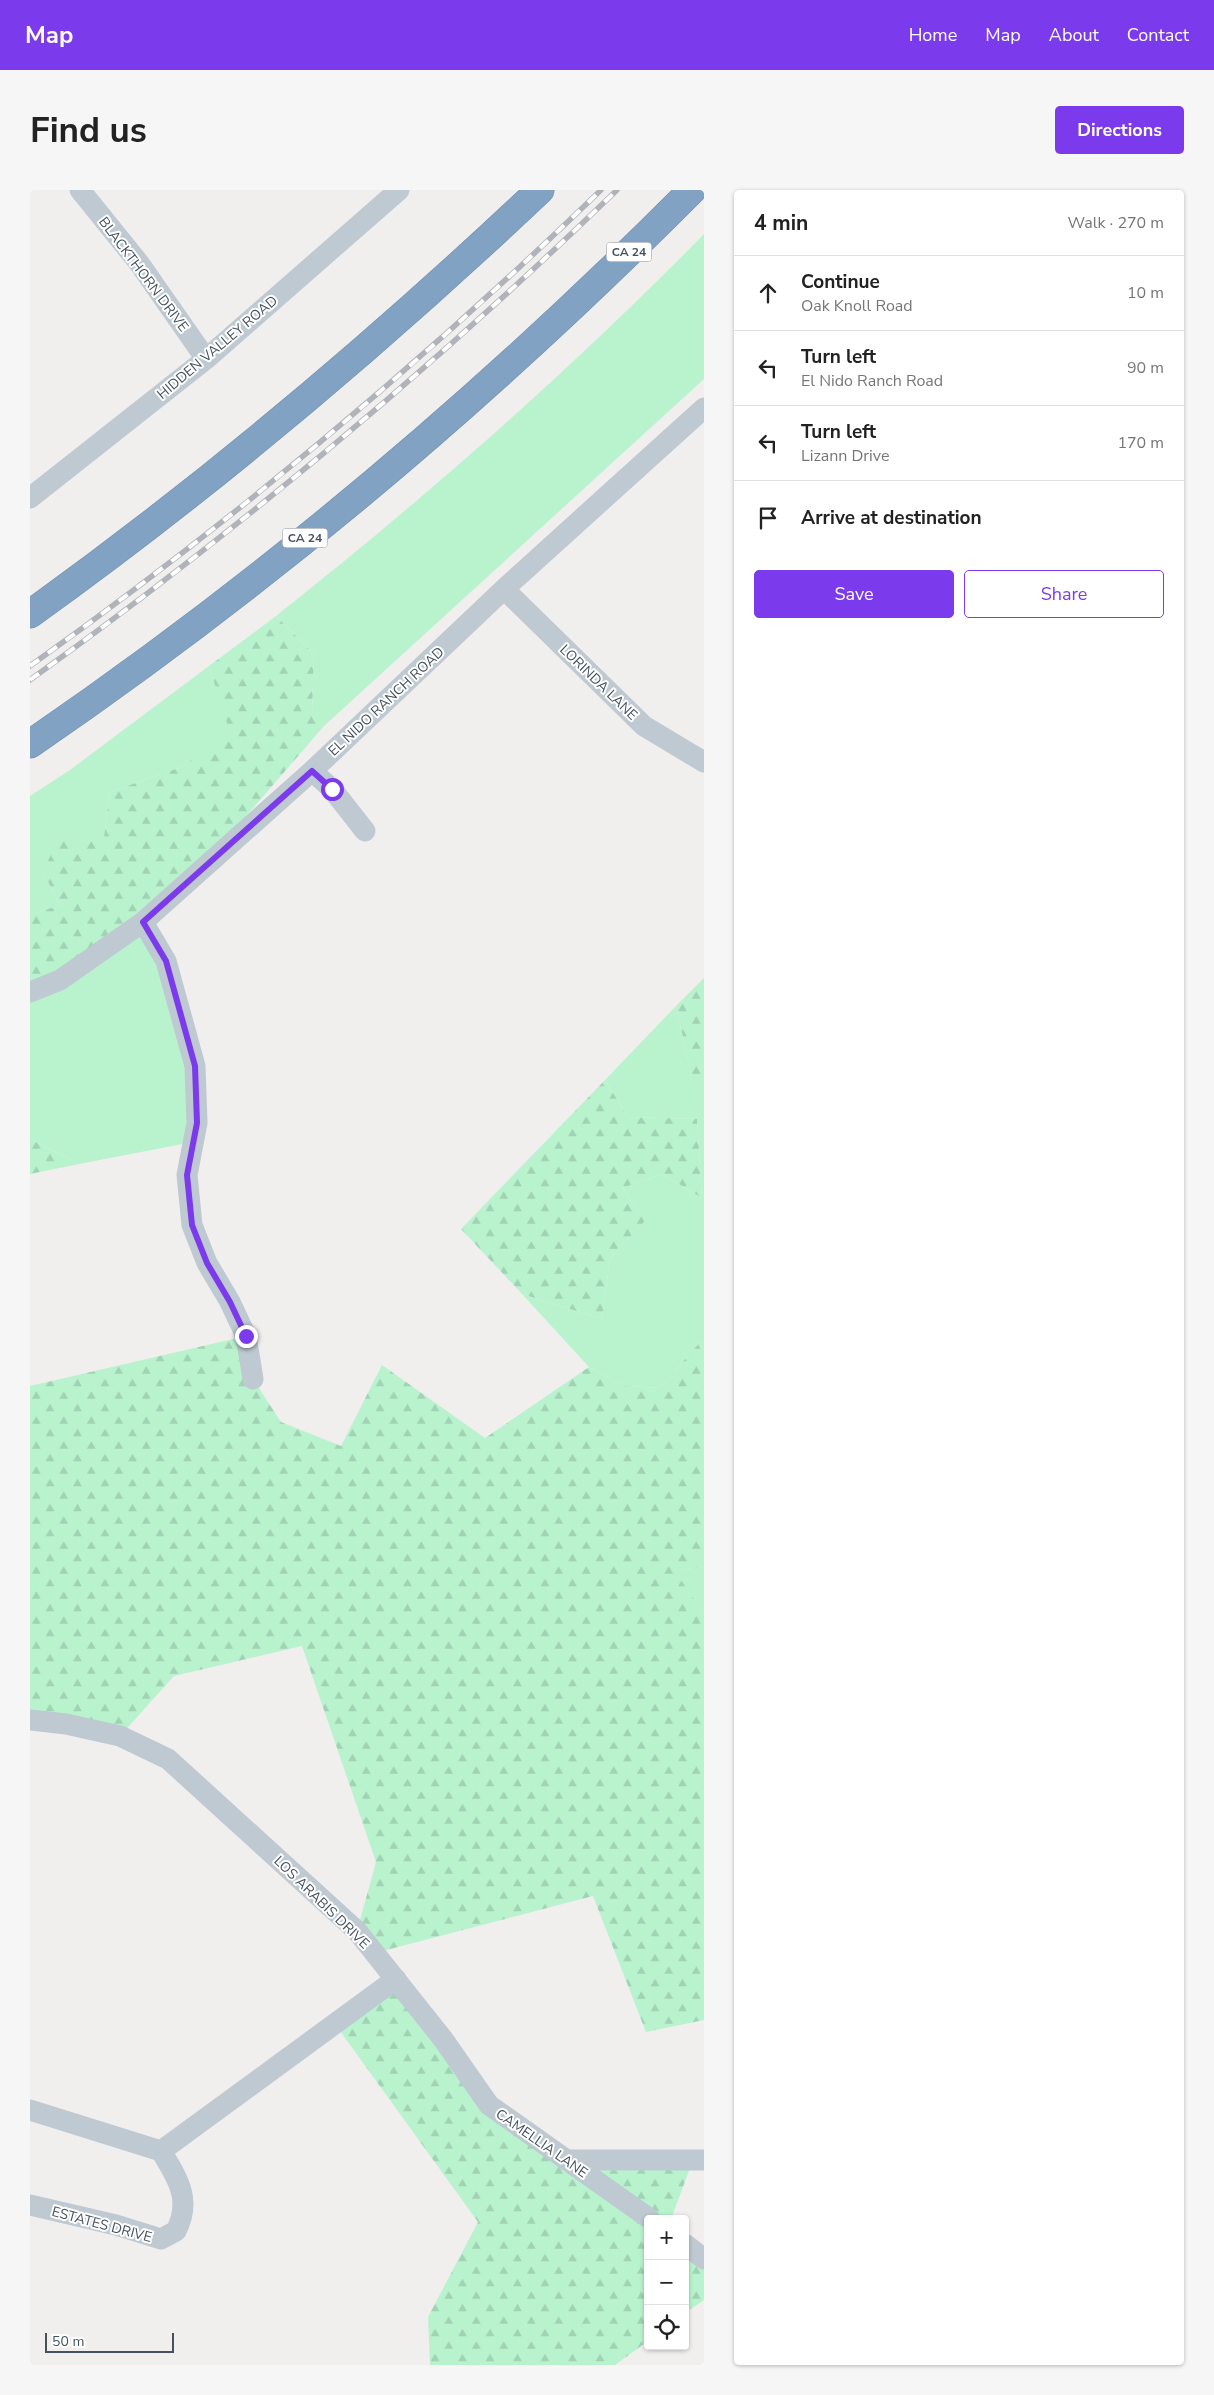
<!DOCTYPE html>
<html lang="en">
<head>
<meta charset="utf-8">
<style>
  body { margin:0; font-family:"Nunito Sans",sans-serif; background:#f6f6f6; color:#222 }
  .controls { position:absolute; right:15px; bottom:15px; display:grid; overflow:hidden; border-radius:5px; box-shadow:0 1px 4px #0004 }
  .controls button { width:45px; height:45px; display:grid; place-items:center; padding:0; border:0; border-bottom:1px solid #e0e0e0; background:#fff; color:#222; font:25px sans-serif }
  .scale { position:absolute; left:15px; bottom:12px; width:129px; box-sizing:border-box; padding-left:5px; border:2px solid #45525e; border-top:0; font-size:14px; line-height:18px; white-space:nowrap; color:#45525e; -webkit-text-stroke:4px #fff; paint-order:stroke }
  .stop { position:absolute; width:15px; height:15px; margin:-11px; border:4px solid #7c3aed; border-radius:50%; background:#fff }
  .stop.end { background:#7c3aed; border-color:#fff; box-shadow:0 1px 5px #0008 }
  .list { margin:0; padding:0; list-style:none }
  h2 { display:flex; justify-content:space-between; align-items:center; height:65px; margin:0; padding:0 20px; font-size:21px }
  h2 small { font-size:16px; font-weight:400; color:#767676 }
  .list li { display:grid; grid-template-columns:32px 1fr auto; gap:15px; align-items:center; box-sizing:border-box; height:75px; padding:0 20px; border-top:1px solid #e0e0e0 }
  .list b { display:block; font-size:19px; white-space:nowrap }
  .list p { margin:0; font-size:16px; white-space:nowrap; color:#767676 }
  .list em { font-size:16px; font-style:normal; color:#767676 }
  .actions { display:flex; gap:10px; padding:15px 20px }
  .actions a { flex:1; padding:11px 0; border:1px solid #7c3aed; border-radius:5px; text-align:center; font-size:18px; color:#7c3aed }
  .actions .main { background:#7c3aed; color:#fff }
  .icon { flex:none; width:28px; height:28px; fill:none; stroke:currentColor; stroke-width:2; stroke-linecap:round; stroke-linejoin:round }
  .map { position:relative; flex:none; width:674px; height:2175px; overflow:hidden; border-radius:5px }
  header { display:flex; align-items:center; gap:30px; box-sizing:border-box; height:70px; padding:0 25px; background:#7c3aed; color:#fff }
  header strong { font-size:24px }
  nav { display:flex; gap:28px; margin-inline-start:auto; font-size:18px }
  .intro { display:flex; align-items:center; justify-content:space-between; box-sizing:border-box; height:120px; padding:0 30px }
  h1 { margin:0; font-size:35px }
  .button { padding:12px 22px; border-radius:5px; background:#7c3aed; color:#fff; font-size:18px; font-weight:700 }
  main { display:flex; gap:30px; padding:0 30px }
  aside { flex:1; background:#fff; border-radius:5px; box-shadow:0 1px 4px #0004 }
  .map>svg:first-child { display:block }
</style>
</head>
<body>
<header>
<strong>Map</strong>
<nav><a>Home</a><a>Map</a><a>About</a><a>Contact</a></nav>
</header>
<div class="intro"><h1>Find us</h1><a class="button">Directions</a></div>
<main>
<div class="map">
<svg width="674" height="2175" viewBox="0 0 674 2175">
  <defs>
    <pattern id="forest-firs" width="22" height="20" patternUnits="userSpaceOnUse" patternTransform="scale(1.25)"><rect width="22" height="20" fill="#b8f3ce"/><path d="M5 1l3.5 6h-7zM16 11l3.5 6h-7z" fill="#a0d2b3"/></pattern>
  </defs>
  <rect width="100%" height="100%" fill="#f1eeee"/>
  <path fill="#b8f3ce" d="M674 44V189L294 536 282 525 284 464 246 426C396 307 540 181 674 44Z
    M179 476 200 539 154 576 80 602 74 647 13 682 30 715 0 725V606L40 580Z
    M113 732 165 876 163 952 49 974 0 949V802Z
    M646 816 662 887H674V1152L671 1151 630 1198 594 1196 559 1177 492 1104 572 1129 580 1068 615 1031 592 998 632 984 672 1008 667 929 598 927 575 890Z
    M674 1376V1424L644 1381Z"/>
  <path fill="url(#forest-firs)" d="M246 426 284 464 282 524 294 536 174 675 0 802V725L30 715 13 682 27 651 74 647 80 602 154 576 199 539 179 476Z
    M674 788V887H662L646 816Z
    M575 890 598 927 667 929 672 1008 632 984 592 998 615 1031 580 1068 572 1129 492 1104 431 1039Z
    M0 949 49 974 0 984Z
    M216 1146 223 1189 251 1232 311 1256 352 1175 455 1248 559 1177 594 1196 630 1198 671 1151 674 1152V1376L645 1381 674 1424V1830L616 1842 563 1706 345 1763 327 1741 346 1672 272 1456 144 1486 90 1546 0 1530V1196Z
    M366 1789 459 1915 536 1970 666 1962 641 2029H618V2151L585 2175H400L398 2127 448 2032 305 1834Z
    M655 2054 674 2069V2110L655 2123Z"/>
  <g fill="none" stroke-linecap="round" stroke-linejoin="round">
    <defs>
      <path id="highway" d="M0 424C180 295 349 152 510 0
        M0 554C237 392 459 204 662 0"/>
    </defs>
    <use href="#highway" stroke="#6d8dae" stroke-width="29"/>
    <path stroke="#bec9d2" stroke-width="21" d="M50 0 109 73 176 169
      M0 308 176 169 369 0
      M474 399 614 536 674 572
      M282 581 302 599 335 641
      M113 732 136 771 165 876 167 933 157 985 162 1035 177 1073 200 1112 216 1146 223 1189
      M0 802 30 790 113 732 282 581 474 399 674 218
      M0 1530 36 1534 90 1546 138 1569 327 1741 413 1849 459 1915 620 2029
      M0 1920 131 1961 366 1789
      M536 1970H674
      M0 2015 86 2035 131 2049 146 2041C162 2010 148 1989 131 1961
      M655 2054 674 2069"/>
    <use href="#highway" stroke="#81a2c2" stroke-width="28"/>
    <defs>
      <path id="rail" d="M0 476C202 332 392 173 571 0
        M0 490C208 341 403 178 587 0"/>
    </defs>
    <use href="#rail" stroke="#b0b4ba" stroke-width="5.5"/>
    <use href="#rail" stroke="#fff" stroke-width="4" stroke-dasharray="11" stroke-linecap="butt"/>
  </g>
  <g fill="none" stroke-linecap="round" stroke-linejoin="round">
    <path stroke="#7c3aed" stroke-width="6" d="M216 1146 200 1112 177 1073 162 1035 157 985 167 933 165 876 136 771 113 732 282 581 302 599"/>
  </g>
  <g text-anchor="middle" stroke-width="4" stroke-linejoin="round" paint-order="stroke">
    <g fill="#fff" stroke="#7d868e" stroke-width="1">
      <rect x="576.5" y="52.5" width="45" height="19" rx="4"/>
      <rect x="252.5" y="338.5" width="45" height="19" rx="4"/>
    </g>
    <g font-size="12" font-weight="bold" fill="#45525e">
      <text x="599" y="66">CA 24</text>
      <text x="275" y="352">CA 24</text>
    </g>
    <g font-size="14" fill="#45525e" stroke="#fff">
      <text transform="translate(114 84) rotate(53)" y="5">BLACKTHORN DRIVE</text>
      <text transform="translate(187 157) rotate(-40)" y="5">HIDDEN VALLEY ROAD</text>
      <text transform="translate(569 492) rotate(44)" y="5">LORINDA LANE</text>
      <text transform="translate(356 511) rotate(-43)" y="5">EL NIDO RANCH ROAD</text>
      <text transform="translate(292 1712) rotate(44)" y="5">LOS ARABIS DRIVE</text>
      <text transform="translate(512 1953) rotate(35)" y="5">CAMELLIA LANE</text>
      <text transform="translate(72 2034) rotate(15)" y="5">ESTATES DRIVE</text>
    </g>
  </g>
</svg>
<div class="controls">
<button>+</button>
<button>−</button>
<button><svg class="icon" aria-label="locate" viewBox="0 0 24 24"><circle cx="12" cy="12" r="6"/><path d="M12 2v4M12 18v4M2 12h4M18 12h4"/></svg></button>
</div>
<div class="scale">50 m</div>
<div class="stop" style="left:302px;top:599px"></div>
<div class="stop end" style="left:216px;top:1146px"></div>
</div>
<aside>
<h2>4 min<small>Walk · 270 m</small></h2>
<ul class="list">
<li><svg class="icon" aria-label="ahead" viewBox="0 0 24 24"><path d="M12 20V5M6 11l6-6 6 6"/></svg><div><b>Continue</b><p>Oak Knoll Road</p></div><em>10 m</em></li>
<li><svg class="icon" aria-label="left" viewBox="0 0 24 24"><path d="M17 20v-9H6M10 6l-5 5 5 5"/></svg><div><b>Turn left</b><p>El Nido Ranch Road</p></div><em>90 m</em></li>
<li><svg class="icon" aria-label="left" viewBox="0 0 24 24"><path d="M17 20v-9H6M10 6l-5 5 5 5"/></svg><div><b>Turn left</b><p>Lizann Drive</p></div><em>170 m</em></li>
<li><svg class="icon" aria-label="arrive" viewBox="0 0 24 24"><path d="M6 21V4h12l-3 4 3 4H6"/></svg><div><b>Arrive at destination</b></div></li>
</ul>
<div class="actions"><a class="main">Save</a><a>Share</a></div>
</aside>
</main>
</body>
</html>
